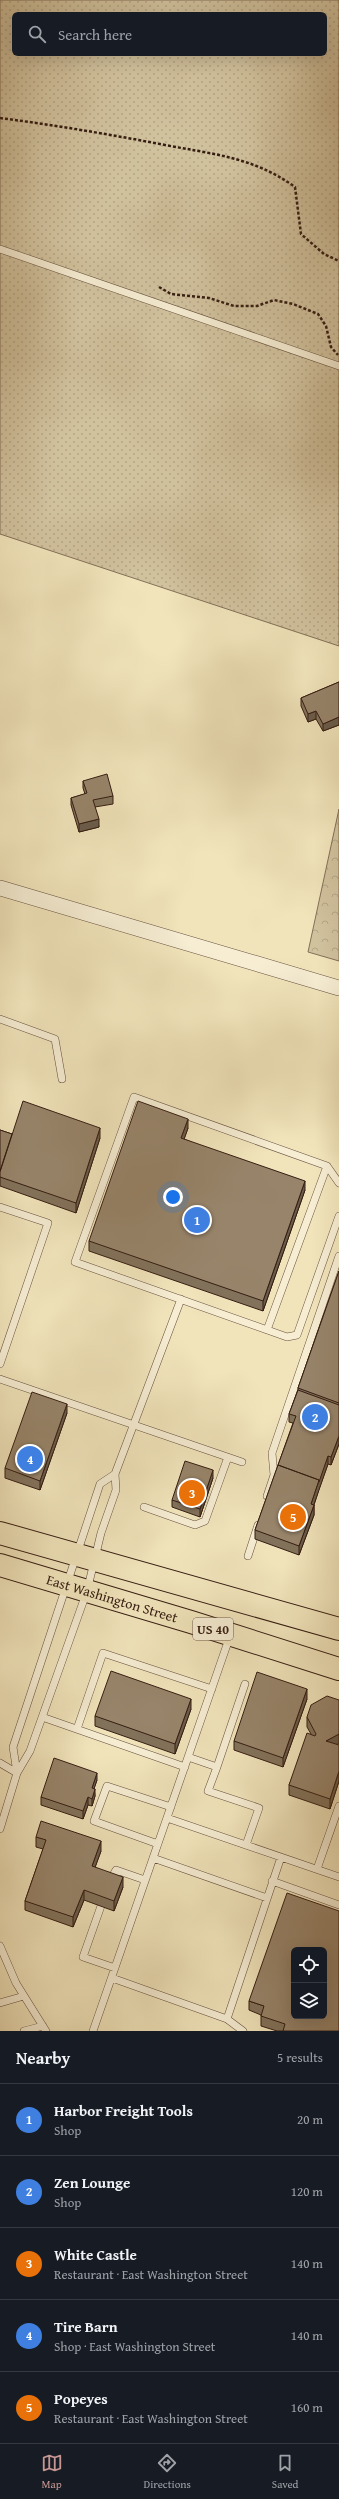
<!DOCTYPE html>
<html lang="en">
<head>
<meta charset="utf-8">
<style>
  body { margin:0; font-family:"Gentium Book Plus",serif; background:#20242c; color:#f1f3f6 }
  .controls { position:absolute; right:12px; bottom:12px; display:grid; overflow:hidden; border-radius:6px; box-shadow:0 4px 16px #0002 }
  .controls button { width:36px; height:36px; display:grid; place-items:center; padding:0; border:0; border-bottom:1px solid #363941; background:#171b24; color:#f1f3f6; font:20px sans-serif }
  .you { position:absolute; left:173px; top:1197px; width:14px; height:14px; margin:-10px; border:3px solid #fff; border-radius:50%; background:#1a73e8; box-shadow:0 0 0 6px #1a73e833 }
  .badge { display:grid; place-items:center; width:26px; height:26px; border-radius:50%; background:#c59692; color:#fff; font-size:13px; font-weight:700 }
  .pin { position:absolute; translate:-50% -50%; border:2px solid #fff; box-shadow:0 1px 4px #0006 }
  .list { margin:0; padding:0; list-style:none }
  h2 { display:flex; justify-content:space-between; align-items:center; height:52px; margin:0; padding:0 16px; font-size:17px }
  h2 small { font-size:13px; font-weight:400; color:#9ea1a6 }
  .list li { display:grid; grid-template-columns:26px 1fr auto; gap:12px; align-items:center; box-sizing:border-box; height:72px; padding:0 16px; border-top:1px solid #363941 }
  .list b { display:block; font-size:15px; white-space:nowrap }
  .list p { margin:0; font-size:13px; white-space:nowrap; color:#9ea1a6 }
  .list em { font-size:13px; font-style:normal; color:#9ea1a6 }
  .icon { flex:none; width:22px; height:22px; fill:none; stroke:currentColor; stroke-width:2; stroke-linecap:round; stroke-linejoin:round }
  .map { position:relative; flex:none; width:339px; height:2031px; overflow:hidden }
  .search { position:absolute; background:#171b24; box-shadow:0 4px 16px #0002; left:12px; right:12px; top:12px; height:44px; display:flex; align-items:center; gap:10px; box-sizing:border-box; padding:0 14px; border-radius:6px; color:#9ea1a6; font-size:15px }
  .sheet { height:412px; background:#171b24 }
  nav { display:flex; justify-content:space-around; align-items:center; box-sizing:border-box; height:56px; border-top:1px solid #363941; background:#171b24; font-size:11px; color:#9ea1a6 }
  nav a { display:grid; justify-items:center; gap:2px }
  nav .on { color:#c59692 }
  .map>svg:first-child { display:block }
</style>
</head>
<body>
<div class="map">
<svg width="339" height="2031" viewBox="0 0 339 2031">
  <defs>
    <pattern id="grass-dots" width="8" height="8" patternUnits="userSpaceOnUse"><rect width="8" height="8" fill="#d1c29e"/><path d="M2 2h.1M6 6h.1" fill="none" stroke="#b4a687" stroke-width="1.8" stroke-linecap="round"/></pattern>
    <pattern id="forest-crowns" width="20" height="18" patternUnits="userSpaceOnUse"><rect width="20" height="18" fill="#d1c29e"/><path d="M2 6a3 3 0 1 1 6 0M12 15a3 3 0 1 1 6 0" fill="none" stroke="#b4a687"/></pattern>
  </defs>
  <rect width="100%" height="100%" fill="#f1e4bb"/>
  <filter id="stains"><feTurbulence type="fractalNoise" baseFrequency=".005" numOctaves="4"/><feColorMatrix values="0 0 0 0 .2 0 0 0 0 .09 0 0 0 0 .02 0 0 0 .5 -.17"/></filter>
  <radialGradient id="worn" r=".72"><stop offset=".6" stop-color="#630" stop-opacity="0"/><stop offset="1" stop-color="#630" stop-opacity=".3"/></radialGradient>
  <path fill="url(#grass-dots)" stroke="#837058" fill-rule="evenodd" d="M0 0H339V646L0 534ZM14 14H325V54H14Z"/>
  <path fill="url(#forest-crowns)" stroke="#837058" d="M339 809V961L308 952Z"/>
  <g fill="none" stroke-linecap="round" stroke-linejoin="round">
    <defs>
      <path id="lane" d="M0 249 339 366
        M0 1019 55 1039 62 1079
        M327 1166 134 1097 75 1262 287 1337 297 1335 339 1216
        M0 1207 48 1223 0 1364
        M267 1330 327 1166 339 1183
        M0 1379 242 1462
        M267 1496 274 1475 272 1453 339 1256
        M144 1507 195 1525 205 1521 228 1457
        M248 1556 258 1525
        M42 1717 185 1767
        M77 1729 103 1653 212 1689
        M188 1757 217 1767 208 1791 259 1808 246 1845
        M0 1763 17 1773
        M217 1767 245 1684
        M17 1773 13 1747 100 1484 115 1474
        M167 1818 339 1877
        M0 1829 17 1773 30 1751 87 1591 101 1533 116 1490 115 1474 181 1299
        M158 1844 94 1821 107 1786 171 1807
        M153 1858 267 1898
        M317 1869 339 1806
        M272 1881 339 1905
        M109 1882 116 1870 145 1880
        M101 1906 83 1957 115 1968
        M0 1946 16 1983 46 2031
        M112 1978 227 2019 281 1857
        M0 2003 24 1996
        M227 2019 243 2031
        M24 2031 43 2026
        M93 2031 230 1636"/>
      <path id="street" d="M0 888 339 988"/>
      <g id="primary">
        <path d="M0 1533 339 1629"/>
        <path id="s1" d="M0 1565 191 1622 339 1669"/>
      </g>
    </defs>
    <use href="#lane" stroke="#644f3c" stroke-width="8"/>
    <use href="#street" stroke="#644f3c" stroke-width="16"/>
    <use href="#primary" stroke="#351d12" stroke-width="24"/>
    <path stroke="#351d12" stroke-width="2.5" stroke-dasharray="3 2" stroke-linecap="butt" d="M0 118C54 125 107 134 160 144 210 154 252 156 295 187L301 234 324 254 339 261
      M159 287 171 294 209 298 234 306H257L274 300 293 304 318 314 326 326 331 347 338 355"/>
    <use href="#lane" stroke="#f6edd3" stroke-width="7"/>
    <use href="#street" stroke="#f6edd3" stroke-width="15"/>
    <use href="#primary" stroke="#f1e4bb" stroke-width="22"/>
  </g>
  <path fill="#82725b" stroke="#351d12" d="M339 682V725L323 731 316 719 308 722 301 706V698Z
    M83 781 113 796V804L95 807 99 827 79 832 71 805V798L85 794 83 788Z
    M188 1128 184 1139 305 1190 263 1311 89 1251V1241Z
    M0 1130 12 1134 100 1138 76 1213 0 1186Z
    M339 1271V1444L331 1465 328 1464 319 1489 314 1505V1515L299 1555 255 1539V1530L293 1423 289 1422V1414L298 1390V1388Z
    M67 1413 40 1490 5 1478V1468Z
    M213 1478 200 1517 172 1507V1500Z
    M307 1699 283 1767 234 1750V1741Z
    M191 1709 175 1754 95 1726V1716Z
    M307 1717 337 1745H339V1781L330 1809 289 1795V1785L311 1734 307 1727Z
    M97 1780 94 1788 95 1796 92 1806 88 1805 83 1819 41 1805V1797Z
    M36 1837 101 1851 95 1867 123 1887 114 1911 84 1900 73 1927 25 1910V1901L43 1849 36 1847Z
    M249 2001 339 2031H277L261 2026V2015L249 2010Z"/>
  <path fill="#6a5c4a" stroke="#351d12" d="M316 711V719L308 722V714Z
    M339 717V725L323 731V724Z
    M99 819V827L79 832V824Z
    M188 1119V1128L181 1148V1138Z
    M100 1128V1138L76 1213V1203Z
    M305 1181V1190L263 1311V1301Z
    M67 1404V1413L40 1490V1481Z
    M339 1436V1444L331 1465V1457Z
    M328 1456V1464L311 1513V1504L319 1480Z
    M213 1470V1478L200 1517V1509Z
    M314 1505V1515L299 1555V1546Z
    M307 1689V1699L283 1767V1758Z
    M191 1699V1709L175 1754V1744Z
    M339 1734V1743L326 1751V1741Z
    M339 1771V1781L330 1809V1799Z
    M97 1773V1780L92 1795V1788Z
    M95 1789V1796L92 1806V1799Z
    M88 1797V1805L83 1819V1811Z
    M101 1841V1851L92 1876V1866Z
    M123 1877V1887L114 1911V1901Z
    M84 1890V1900L73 1927V1917Z"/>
  <path fill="#97846a" stroke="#351d12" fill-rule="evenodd" d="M339 682V717L323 724 316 711 308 714 301 698Z
    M107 774 113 796 93 800 99 819 79 824 71 798 87 793 83 781Z
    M23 1101 100 1128 76 1203 0 1177V1172Z
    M138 1101 188 1119 181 1138 305 1181 263 1301 89 1241Z
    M0 1130 12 1134 0 1171Z
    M339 1271V1403L298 1388Z
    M298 1390 339 1405V1436L331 1457 328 1456 319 1482V1480L278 1465 296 1416 289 1414Z
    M32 1392 67 1404 40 1481 5 1468Z
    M185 1461 213 1470 200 1509 172 1500Z
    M278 1465 319 1480 311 1504 314 1505 299 1546 255 1530Z
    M111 1671 191 1699 175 1744 95 1716Z
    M257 1672 307 1689 283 1758 234 1741Z
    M327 1696 339 1700V1734L326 1741 339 1745V1771L330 1799 289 1785 307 1733 315 1736 316 1734 307 1717 311 1705Z
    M54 1758 97 1773 92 1788 95 1789 92 1799 88 1797 83 1811 41 1797Z
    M41 1821 101 1841 92 1866 123 1877 114 1901 84 1890 73 1917 25 1901 46 1840 36 1837Z
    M287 1893 339 1911V2031H283L285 2024 261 2016 264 2006 249 2001ZM294 1950H324V2016H294Z"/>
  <g text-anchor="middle" stroke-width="3" stroke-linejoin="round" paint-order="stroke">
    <rect fill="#f6edd3" stroke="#6f5b4c" stroke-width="1" x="193" y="1618" width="40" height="22" rx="3"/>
    <g font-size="13" font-weight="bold" fill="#351d12">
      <text x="213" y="1634">US 40</text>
    </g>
    <g font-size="14" fill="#351d12" stroke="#f6edd3">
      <text dy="5" stroke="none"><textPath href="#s1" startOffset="117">East Washington Street</textPath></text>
    </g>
  </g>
  <rect width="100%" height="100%" filter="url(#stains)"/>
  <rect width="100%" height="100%" fill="url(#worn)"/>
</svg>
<div class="controls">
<button><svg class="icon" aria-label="locate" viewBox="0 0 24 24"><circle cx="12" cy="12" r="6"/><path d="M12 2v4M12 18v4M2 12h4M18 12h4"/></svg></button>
<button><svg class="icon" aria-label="layers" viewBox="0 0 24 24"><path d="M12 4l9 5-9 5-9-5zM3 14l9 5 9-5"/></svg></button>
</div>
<div class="you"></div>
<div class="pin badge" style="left:197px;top:1220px;background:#3f7fe0">1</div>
<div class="pin badge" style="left:315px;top:1417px;background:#3f7fe0">2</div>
<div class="pin badge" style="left:192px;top:1493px;background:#e8710a">3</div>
<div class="pin badge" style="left:30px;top:1459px;background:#3f7fe0">4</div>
<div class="pin badge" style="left:293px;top:1517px;background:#e8710a">5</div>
<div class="search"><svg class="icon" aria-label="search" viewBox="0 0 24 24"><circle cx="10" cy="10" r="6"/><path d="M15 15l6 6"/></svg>Search here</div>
</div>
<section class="sheet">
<h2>Nearby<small>5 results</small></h2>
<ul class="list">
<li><span class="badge" style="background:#3f7fe0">1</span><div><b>Harbor Freight Tools</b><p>Shop</p></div><em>20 m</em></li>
<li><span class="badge" style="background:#3f7fe0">2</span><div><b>Zen Lounge</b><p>Shop</p></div><em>120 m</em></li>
<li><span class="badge" style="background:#e8710a">3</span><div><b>White Castle</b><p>Restaurant · East Washington Street</p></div><em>140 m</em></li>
<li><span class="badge" style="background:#3f7fe0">4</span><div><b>Tire Barn</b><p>Shop · East Washington Street</p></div><em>140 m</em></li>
<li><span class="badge" style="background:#e8710a">5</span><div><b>Popeyes</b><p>Restaurant · East Washington Street</p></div><em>160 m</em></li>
</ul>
</section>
<nav>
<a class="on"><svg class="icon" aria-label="map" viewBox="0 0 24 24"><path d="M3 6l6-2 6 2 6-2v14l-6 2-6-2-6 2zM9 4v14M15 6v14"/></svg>Map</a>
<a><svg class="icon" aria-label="directions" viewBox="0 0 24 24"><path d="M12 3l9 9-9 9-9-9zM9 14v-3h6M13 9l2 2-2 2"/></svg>Directions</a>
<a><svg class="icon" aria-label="saved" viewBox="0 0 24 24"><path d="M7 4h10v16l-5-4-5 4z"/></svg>Saved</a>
</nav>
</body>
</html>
